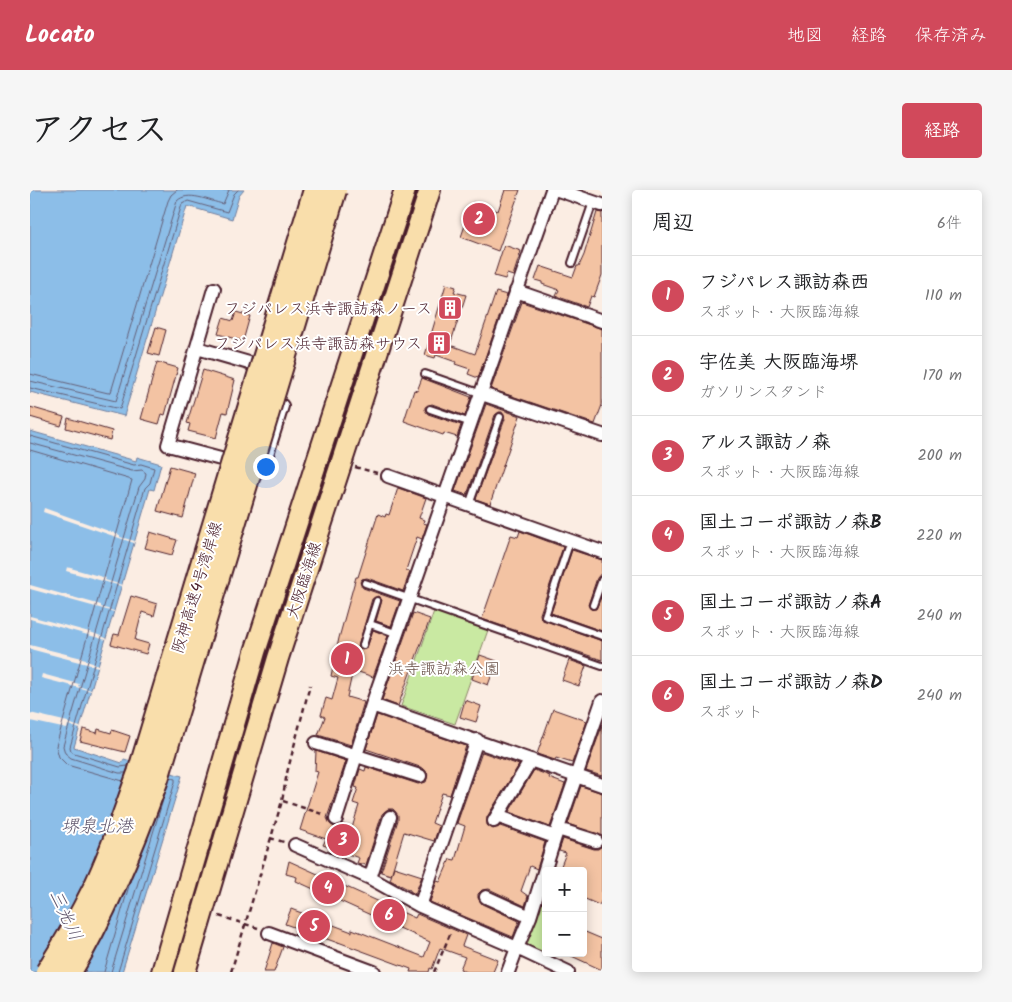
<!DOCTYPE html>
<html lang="ja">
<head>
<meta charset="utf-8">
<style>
  body { margin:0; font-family:Kalam,"Klee One",sans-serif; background:#f6f6f6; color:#202124 }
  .controls { position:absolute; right:15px; bottom:15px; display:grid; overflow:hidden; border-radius:5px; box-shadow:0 2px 12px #0003 }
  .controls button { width:45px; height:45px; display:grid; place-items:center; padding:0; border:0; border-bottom:1px solid #e0e0e0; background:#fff; color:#202124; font:25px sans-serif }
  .you { position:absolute; left:235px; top:276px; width:18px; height:18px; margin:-12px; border:4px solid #fff; border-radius:50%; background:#1a73e8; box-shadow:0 0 0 8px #1a73e833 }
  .badge { display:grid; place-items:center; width:32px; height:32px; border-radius:50%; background:#d1495b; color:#fff; font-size:16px; font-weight:700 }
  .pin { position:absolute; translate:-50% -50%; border:2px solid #fff; box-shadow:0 1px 5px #0006 }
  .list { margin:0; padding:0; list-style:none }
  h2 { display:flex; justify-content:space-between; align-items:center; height:65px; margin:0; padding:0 20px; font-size:21px }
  h2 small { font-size:16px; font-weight:400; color:#757577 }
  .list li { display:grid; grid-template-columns:32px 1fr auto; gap:15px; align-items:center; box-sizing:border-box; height:80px; padding:0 20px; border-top:1px solid #e0e0e0 }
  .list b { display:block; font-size:19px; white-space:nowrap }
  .list p { margin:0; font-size:16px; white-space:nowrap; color:#757577 }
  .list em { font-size:16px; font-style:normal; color:#757577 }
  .map { position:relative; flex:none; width:572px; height:782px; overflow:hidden; border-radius:5px }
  header { display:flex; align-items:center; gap:30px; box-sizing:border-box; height:70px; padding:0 25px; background:#d1495b; color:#fff }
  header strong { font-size:24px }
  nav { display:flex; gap:28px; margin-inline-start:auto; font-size:18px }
  .intro { display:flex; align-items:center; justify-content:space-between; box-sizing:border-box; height:120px; padding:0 30px }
  h1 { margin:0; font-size:35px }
  .button { padding:12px 22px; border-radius:5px; background:#d1495b; color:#fff; font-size:18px; font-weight:700 }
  main { display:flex; gap:30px; padding:0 30px }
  aside { flex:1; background:#fff; border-radius:5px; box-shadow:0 2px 12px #0003 }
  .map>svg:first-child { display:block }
</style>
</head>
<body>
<header>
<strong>Locato</strong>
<nav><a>地図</a><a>経路</a><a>保存済み</a></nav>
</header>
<div class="intro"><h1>アクセス</h1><a class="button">経路</a></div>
<main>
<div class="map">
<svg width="572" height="782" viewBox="0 0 572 782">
  <rect width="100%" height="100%" fill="#fbede3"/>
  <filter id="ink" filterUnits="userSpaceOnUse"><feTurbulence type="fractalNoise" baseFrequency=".02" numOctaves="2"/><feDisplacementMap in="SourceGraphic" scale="10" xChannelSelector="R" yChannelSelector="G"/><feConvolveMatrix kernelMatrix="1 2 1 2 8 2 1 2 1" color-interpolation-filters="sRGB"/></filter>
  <g filter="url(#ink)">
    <path fill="#c9e9a2" stroke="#8a8466" d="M404 421 458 440 425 534 371 516Z
      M516 691V763H519L518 766 499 758 496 751Z"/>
    <path fill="#8cbee8" stroke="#727e9c" d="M0 0H214L209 6 202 29 157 16 94 226 0 202Z
      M0 241 106 271 107 267 131 274 124 300 120 299 44 557 92 573 94 569 152 586 92 782H0Z"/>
    <path fill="#fbede3" d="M14 318 90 345V347L105 351 104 353 13 322Z
      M37 377 76 388 75 390 92 395 91 396 36 381Z
      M0 395 71 415V417L84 421V422L0 399Z
      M0 426 63 443 76 448V450L0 429Z
      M0 455 56 469V471L69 475 68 477 0 459Z
      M12 484 49 494 48 496 61 500V501L11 488Z
      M0 523 38 532V533L50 537V539L38 535 37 539 0 531Z"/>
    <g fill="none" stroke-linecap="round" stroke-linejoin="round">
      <path stroke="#645f77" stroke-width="1" d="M0 184 78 203 81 202 138 11 141 5 147 0
        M0 191 86 211 147 11C158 0 179 11 193 14L199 0
        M0 198 90 219 152 14 158 11 197 22 204 4 208 0
        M0 246 104 275 111 274 124 278 120 293 115 298 40 557 41 561 44 563 90 577 98 576
        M0 253 102 281 112 280 116 283 115 289 109 297 33 556 35 563 41 568 89 583H96
        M0 260 102 290 26 556 29 567 37 575 93 591
        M74 782 101 689
        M81 782 136 600
        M88 782 145 592V589L140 588"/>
    </g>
    <path fill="#f3c3a3" stroke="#4a1f2b" d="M475 0H490L468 61 431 47 443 12 468 21Z
      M567 22 572 23V85L564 107 561 106 557 117 526 106 529 100 512 94V92L505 90 510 76 543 87 547 76H549L554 65Z
      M474 55 491 61 483 86 477 84 475 89 464 86Z
      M416 94 426 97 424 102 436 105 420 155 445 164 466 102 477 105 448 188 438 184 440 179 425 174 426 172 406 165 405 168 395 165Z
      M492 112 572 139V215L565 234 461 199Z
      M206 122 220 126 213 151 188 144 193 128 203 131Z
      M126 137 136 140 129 166 118 163Z
      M127 172 148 178 135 225 132 224 129 234 111 229Z
      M173 180 205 190 197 223 193 222 186 248 158 241 160 234 157 233Z
      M392 188 441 207 435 226 402 214 395 217V220L398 224 431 235 427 247 414 243 413 245 374 231 384 200 387 201Z
      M456 214 490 226 460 314 446 309 475 229 472 222H469L465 225 437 305 425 301Z
      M0 217 34 227 31 236 0 227Z
      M38 228 82 241 80 250 36 238Z
      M140 276 165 283 153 328 127 321Z
      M368 298 396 308 389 328 394 330 393 333 397 334 392 349 387 347 376 380 380 382 373 401 337 388 332 389 330 392 333 398 370 411 361 436 346 431 352 410 348 406 342 409 328 457 332 460 337 458 343 440 358 446 343 487 323 480 317 507 334 512 321 555 288 545 295 527 291 525 296 508 302 510 308 488 301 486 309 448 326 387H328L348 324 355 327 356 324 359 325Z
      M490 341 533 357 510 424 511 429 572 451V470L452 429 481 345 488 347Z
      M120 342 147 350 142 365 115 358Z
      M542 360 572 370V382L567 388 558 415 561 419H566L572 405V441L521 423Z
      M101 406 127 414 124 426 112 422 105 450 119 454 116 464 81 454 84 444 89 445Z
      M383 423 400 429 368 516 352 510Z
      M450 465 467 471 458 495 442 489Z
      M539 470 556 476 549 496 532 490Z
      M435 510 451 516 446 532 430 527Z
      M523 519 557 531 542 573 526 568 525 570 507 564Z
      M347 525 436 556 420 605 412 603 402 633 409 636 404 651 374 642 361 685 351 682 368 630V625L363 619H358L352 624 336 675 327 673 329 668 293 655 296 649 270 640 288 582 285 581 286 561 316 571 297 628 300 634 304 637H308L312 634 322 638 329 615 323 613 328 598 325 597 330 579 335 581 336 577 388 594 396 592 398 584 393 578 336 559Z
      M572 536V586L556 581Z
      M53 539 67 543 68 539 81 543 82 540 100 546 95 562 50 551Z
      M452 562 489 575 457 627V635L463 639 470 636 515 652 507 679 500 676 491 701 498 706 495 716 459 699 452 700 448 704V708L452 714 489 731 483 747 400 712 407 691 410 692 420 669 425 670 435 636 427 633Z
      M504 580 520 586 519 588 535 594 520 637 479 622Z
      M551 596 572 603V646L538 634Z
      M533 649 564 659H568L572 656V710L569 715 553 708V681H529L536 663 529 661Z
      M259 671 385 728 387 724 436 745 432 756 468 770 463 782H437L430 779 435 767 410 758 402 779 400 778 399 782H380L381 779 308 752V753L255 734 261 719 322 742V739L394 767 400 752 266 691 267 687 256 684Z
      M364 677 392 686 385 704 380 701V700L360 690Z
      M553 741 572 749V780L535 763H553Z
      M243 753 253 757 244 782H234Z"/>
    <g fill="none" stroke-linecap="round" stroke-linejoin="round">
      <defs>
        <path id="lane" d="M542 73 563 12
          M395 184 452 204
          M400 219 441 233
          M439 315 470 227
          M540 351 515 426 572 446
          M335 393 572 476
          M563 415 572 390
          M340 434 368 444
          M333 455 347 411"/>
        <path id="street" d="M528 0 572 15
          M184 99 138 255 232 280 252 216
          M486 101 572 131
          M167 158 236 178
          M452 204 572 245
          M358 286 572 362
          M342 515 572 595
          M286 553 390 586
          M467 626 525 647
          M306 629 342 515 522 0
          M464 631 501 570
          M528 639 566 651
          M265 655 340 688 390 716 487 758 478 782
          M340 688 360 627
          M456 707 500 727
          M390 716 447 550
          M239 743 344 782
          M538 782 487 758 500 727 525 647 572 511"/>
        <path id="primary" d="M132 782 225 462 375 0
          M155 782 248 468 400 0"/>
      </defs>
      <use href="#lane" stroke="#4a1f2b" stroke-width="10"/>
      <use href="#street" stroke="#4a1f2b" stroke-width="16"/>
      <use href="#primary" stroke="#4a1f2b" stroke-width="24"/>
      <path stroke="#4a1f2b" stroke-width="2.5" stroke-dasharray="5 4" stroke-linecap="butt" d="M325 277 347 283
        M253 611 295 625
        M240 648 254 652
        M189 726 228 738
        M201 782 252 611 257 583 280 495
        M404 782 421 742"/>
      <use href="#lane" stroke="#fff" stroke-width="6"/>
      <use href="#street" stroke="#fff" stroke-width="12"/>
      <use href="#primary" stroke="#f9deab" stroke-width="20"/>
      <defs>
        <path id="highway-bridge" d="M17 782C35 754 51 725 66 695 83 659 95 621 109 583L285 0
          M40 782C76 721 103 656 127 589L305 0"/>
      </defs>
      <use href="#highway-bridge" stroke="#4a1f2b" stroke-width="26" stroke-linecap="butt"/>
      <use href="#highway-bridge" stroke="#f9deab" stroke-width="22"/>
    </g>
  </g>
  <defs>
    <symbol id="building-square" viewBox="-11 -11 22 22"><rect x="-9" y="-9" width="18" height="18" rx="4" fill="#d1495b" stroke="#fff"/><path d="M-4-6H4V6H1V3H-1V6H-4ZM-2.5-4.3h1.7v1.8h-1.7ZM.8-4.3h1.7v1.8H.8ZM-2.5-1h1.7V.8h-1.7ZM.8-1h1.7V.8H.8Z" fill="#fff"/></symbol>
  </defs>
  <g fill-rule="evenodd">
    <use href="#building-square" x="406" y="104" width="28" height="28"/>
    <use href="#building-square" x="395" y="139" width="28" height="28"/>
  </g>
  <g text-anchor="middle" stroke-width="4" stroke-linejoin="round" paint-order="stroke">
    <g font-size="16" fill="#4a1f2b" stroke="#fff" text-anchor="end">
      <text x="402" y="124">フジパレス浜寺諏訪森ノース</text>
      <text x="392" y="159">フジパレス浜寺諏訪森サウス</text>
    </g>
    <g font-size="16" fill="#4a1f2b" stroke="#fff">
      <text transform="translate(273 390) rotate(-72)" y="6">大阪臨海線</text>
      <text transform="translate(166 397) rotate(-73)" y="6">阪神高速4号湾岸線</text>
    </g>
    <g font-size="16" fill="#6a5249" stroke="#fff">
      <text x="414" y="484">浜寺諏訪森公園</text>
    </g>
    <g font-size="18" font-style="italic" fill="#61576d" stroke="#fff">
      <text x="67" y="642">堺泉北港</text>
      <text transform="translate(36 725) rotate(65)" y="6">三光川</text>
    </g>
  </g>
</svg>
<div class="controls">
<button>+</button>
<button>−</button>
</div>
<div class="you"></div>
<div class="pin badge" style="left:317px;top:469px">1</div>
<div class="pin badge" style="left:449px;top:29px">2</div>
<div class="pin badge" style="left:313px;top:650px">3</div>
<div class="pin badge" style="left:298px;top:698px">4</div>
<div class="pin badge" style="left:284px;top:736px">5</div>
<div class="pin badge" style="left:359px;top:725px">6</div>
</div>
<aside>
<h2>周辺<small>6件</small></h2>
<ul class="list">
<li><span class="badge">1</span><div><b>フジパレス諏訪森西</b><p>スポット · 大阪臨海線</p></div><em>110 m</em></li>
<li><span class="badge">2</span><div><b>宇佐美 大阪臨海堺</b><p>ガソリンスタンド</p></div><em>170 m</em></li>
<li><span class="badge">3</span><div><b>アルス諏訪ノ森</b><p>スポット · 大阪臨海線</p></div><em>200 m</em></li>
<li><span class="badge">4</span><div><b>国土コーポ諏訪ノ森B</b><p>スポット · 大阪臨海線</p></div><em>220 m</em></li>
<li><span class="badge">5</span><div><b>国土コーポ諏訪ノ森A</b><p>スポット · 大阪臨海線</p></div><em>240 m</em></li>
<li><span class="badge">6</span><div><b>国土コーポ諏訪ノ森D</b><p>スポット</p></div><em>240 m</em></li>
</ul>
</aside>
</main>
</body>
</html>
